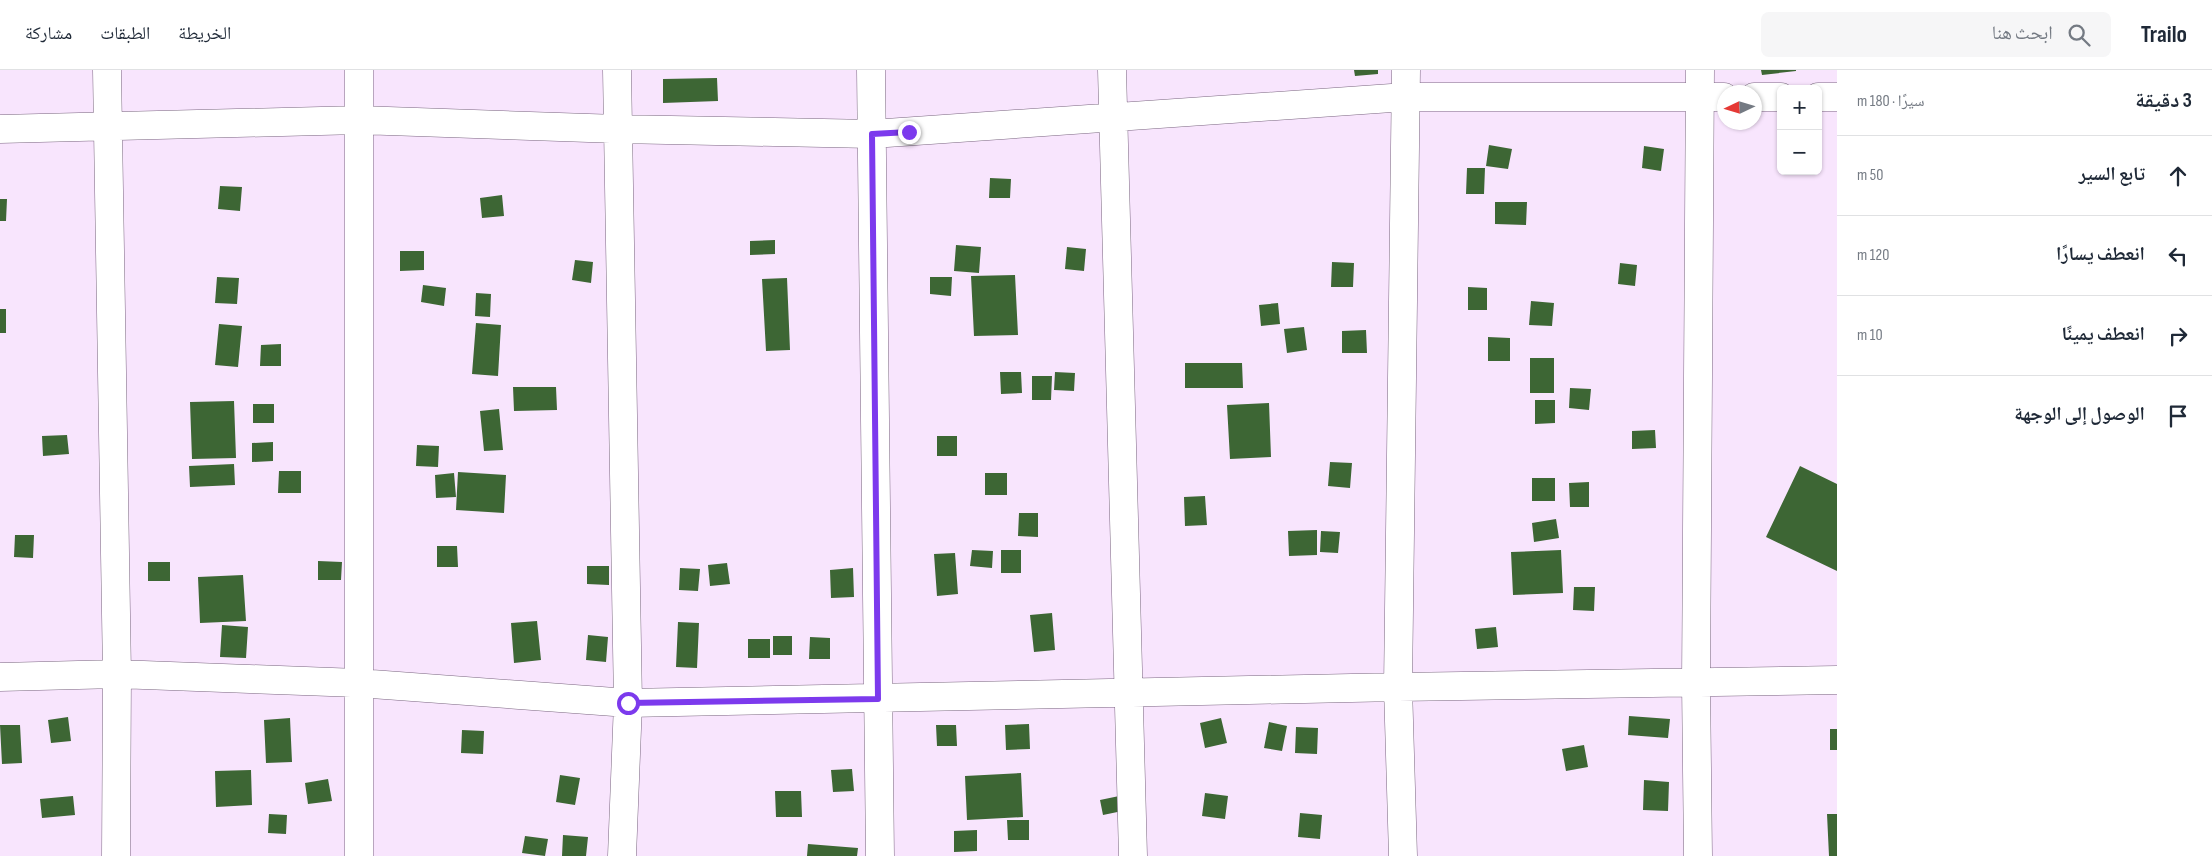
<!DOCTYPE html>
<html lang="ar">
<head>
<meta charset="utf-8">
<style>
  body { margin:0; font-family:"Sofia Sans Condensed","Noto Naskh Arabic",sans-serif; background:#f6f6f7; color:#1f2937; direction:rtl }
  .controls { position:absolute; right:15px; top:15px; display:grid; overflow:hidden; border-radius:8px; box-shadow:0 1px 4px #0004 }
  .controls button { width:45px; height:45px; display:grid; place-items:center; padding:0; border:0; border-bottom:1px solid #e0e1e3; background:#fff; color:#1f2937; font:25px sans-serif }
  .compass { position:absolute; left:1717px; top:15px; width:45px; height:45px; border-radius:50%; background:#fff; box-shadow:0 1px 4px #0004; rotate:266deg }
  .stop { position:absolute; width:15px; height:15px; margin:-11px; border:4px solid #7c3aed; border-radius:50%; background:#fff }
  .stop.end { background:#7c3aed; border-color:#fff; box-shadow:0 1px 5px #0008 }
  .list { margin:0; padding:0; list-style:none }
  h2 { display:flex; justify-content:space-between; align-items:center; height:65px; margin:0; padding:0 20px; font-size:21px }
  h2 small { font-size:16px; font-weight:400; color:#747a83 }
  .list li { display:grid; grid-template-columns:32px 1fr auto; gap:15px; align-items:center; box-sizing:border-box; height:80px; padding:0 20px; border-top:1px solid #e0e1e3 }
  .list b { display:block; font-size:19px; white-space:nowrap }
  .list em { font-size:16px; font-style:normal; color:#747a83 }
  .icon { flex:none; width:28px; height:28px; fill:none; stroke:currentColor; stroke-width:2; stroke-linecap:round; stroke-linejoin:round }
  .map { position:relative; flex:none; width:1837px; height:786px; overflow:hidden; direction:ltr }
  header { display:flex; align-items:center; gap:30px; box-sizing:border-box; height:70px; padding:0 25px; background:#fff; border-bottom:1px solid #e0e1e3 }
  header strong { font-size:24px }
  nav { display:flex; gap:28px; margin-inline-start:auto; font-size:18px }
  .search { width:350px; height:45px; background:#f6f6f7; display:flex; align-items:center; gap:12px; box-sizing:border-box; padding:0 18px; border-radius:8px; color:#747a83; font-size:19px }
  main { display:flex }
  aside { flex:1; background:#fff }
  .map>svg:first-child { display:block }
</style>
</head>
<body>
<header>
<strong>Trailo</strong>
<div class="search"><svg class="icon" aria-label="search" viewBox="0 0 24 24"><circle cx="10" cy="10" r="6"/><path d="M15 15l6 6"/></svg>ابحث هنا</div>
<nav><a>الخريطة</a><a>الطبقات</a><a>مشاركة</a></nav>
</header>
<main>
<aside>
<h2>3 دقيقة<small>سيرًا · 180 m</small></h2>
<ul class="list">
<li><svg class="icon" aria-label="ahead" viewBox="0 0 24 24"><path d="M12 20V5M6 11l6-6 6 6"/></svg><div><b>تابع السير</b></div><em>50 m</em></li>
<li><svg class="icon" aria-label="left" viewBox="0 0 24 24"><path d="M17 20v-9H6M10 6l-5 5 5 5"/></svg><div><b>انعطف يسارًا</b></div><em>120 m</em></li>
<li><svg class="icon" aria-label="right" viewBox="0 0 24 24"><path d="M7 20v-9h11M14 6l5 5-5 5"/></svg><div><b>انعطف يمينًا</b></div><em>10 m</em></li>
<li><svg class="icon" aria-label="arrive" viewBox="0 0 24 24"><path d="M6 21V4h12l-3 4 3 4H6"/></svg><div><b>الوصول إلى الوجهة</b></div></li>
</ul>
</aside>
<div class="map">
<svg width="1837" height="786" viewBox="0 0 1837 786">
  <rect width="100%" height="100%" fill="#f8e5fd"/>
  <path fill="#3d6634" d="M1354 0H1378V4L1355 6Z
    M1761 0H1796V1L1762 5Z
    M717 8 718 31 663 33V9Z
    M1489 75 1512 79 1508 99 1486 96Z
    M1644 76 1664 79 1661 101 1642 98Z
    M1467 98H1485L1484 124H1466Z
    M990 108 1011 109 1010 128H989Z
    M220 116 242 117 240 141 218 139Z
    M502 125 504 146 482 148 480 128Z
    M0 129H7L6 151H0Z
    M1495 132H1527L1526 155 1495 154Z
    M775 170V184L750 185V171Z
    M956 175 981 177 979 203 954 201Z
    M1067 177 1086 179 1084 201 1065 199Z
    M400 181H424V200L400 201Z
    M575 190 593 192 591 213 572 210Z
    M1332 192 1354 193 1353 217H1331Z
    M1620 193 1637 195 1635 216 1618 214Z
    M1015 205 1018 265 974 266 971 206Z
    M217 207 239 208 237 234 215 233Z
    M930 207H952L951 226 930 224Z
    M787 208 790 280 766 281 762 209Z
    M423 215 446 218 444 236 421 232Z
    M1468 217 1487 218V240H1468Z
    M476 223 491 224 490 247 475 246Z
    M1531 231 1554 233 1552 256 1529 255Z
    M1278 233 1280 254 1261 256 1259 235Z
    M0 239H6V263H0Z
    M476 253 501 255 498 306 472 304Z
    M219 254 242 256 238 297 215 295Z
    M1304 257 1307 280 1287 283 1284 259Z
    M1366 260 1367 283H1342V261Z
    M1488 267 1510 268V291H1488Z
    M281 274V296H260L261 275Z
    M1530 288H1554V323H1530Z
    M1185 293H1242L1243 318H1185Z
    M1000 302H1021L1022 323 1001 324Z
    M1055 302 1075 303 1074 321 1054 320Z
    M1032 306H1052L1051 330H1032Z
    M513 317H556L557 340 514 341Z
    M1570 318 1591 319 1589 340 1569 338Z
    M1535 330H1555V353L1535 354Z
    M234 331 236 388 192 389 190 332Z
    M1269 333 1271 387 1230 389 1227 335Z
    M253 334H274V353H253Z
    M499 339 503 380 484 381 480 341Z
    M1655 360 1656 378 1632 379V361Z
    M67 365 69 384 43 386 42 366Z
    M937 366H957V386H937Z
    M273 372V391L252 392V373Z
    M417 375 439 376 438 397 416 396Z
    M1330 392 1352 393 1350 418 1328 416Z
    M234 394 235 415 190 417 189 396Z
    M1800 396 1837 414V501L1766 467Z
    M279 401H301V423H278Z
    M458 402 506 405 504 443 456 440Z
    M454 403 456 427 436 428 435 405Z
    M985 403H1007V425H985Z
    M1532 408H1555V431H1532Z
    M1589 412V437H1570L1569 413Z
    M1205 426 1207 455 1185 456 1184 427Z
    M1019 443H1038V467L1018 466Z
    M1556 449 1559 468 1534 472 1532 453Z
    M1317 460V485L1289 486 1288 461Z
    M1321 461 1340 462 1338 483 1320 482Z
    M15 465H34L33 488 14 487Z
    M437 476H457L458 497H437Z
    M972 480 993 481 992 498 970 496Z
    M1001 480H1021V503H1001Z
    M1561 480 1563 523 1513 525 1511 482Z
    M955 483 958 524 937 526 934 484Z
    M318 491 342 492 341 510H318Z
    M148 492H170V511H148Z
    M727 493 730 514 710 516 708 495Z
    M587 496H609V515L587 514Z
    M680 498 700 499 698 521 679 520Z
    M853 498 854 527 831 528 830 500Z
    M243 505 246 551 200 553 198 507Z
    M1574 517H1595L1594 541 1573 540Z
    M1052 543 1055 580 1034 582 1030 545Z
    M537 551 541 590 514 593 511 553Z
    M678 552 699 553 697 598 676 597Z
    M222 555 248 557 246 588 220 587Z
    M1496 557 1498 577 1477 579 1475 559Z
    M588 565 608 567 606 592 586 590Z
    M773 566H792V585H773Z
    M810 567 830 568V589H809Z
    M748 569H770V588H748Z
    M1629 646 1670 649 1668 668 1628 665Z
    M68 647 71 671 51 673 48 650Z
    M290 648 292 692 266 693 264 650Z
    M1221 648 1227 673 1205 678 1200 653Z
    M1269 652 1287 656 1282 681 1264 678Z
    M1029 654 1030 679 1006 680 1005 655Z
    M0 655H20L22 693 2 694Z
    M936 655H956L957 676H937Z
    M1296 657 1318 658 1317 684 1295 683Z
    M1830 659H1837V680H1830Z
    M462 660 484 661 483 684 461 683Z
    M1584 675 1588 697 1566 701 1562 679Z
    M852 699 854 721 833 722 831 700Z
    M251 700 252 735 216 737 215 701Z
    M1021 703 1023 747 967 750 965 706Z
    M560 705 580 708 575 735 556 732Z
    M328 709 332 731 308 734 305 713Z
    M1644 710 1669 712 1668 741 1643 740Z
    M775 721H801L802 747H776Z
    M1205 723 1228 726 1225 749 1202 746Z
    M1124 725 1127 740 1103 745 1100 730Z
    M73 726 75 745 42 748 40 729Z
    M1300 743 1322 745 1320 769 1298 767Z
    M269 744 287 745 286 764 268 763Z
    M1827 744H1837V786H1829Z
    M1007 750H1029V770H1008Z
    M977 760V781L954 782V761Z
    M563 765 588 767 586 786H562Z
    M525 766 548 769 545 786 522 783Z
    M808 774 858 778 857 786H807Z"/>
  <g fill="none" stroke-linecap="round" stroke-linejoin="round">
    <defs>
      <path id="street" d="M107 0 117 604 116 786
        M617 0 628 633 622 786
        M871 0 880 786
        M1112 0 1133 786
        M1754 27H1781
        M1818 27H1837
        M0 59 359 50 618 59 872 64 1406 27H1724
        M0 607 117 604 358 613 628 633 1398 617 1837 610
        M359 786V0
        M1403 786 1398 617 1406 0
        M1698 786 1696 613 1700 0"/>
    </defs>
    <use href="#street" stroke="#7b6781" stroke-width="29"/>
    <use href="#street" stroke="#fff" stroke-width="28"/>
  </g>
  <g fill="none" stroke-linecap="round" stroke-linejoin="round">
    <path stroke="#7c3aed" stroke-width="6" d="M628 633 878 629 872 64 909 62"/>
  </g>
</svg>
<div class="controls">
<button>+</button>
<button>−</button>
</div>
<svg class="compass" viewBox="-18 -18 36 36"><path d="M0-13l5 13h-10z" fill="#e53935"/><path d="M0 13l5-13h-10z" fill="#747a83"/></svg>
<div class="stop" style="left:628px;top:633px"></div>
<div class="stop end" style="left:909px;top:62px"></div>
</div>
</main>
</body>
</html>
